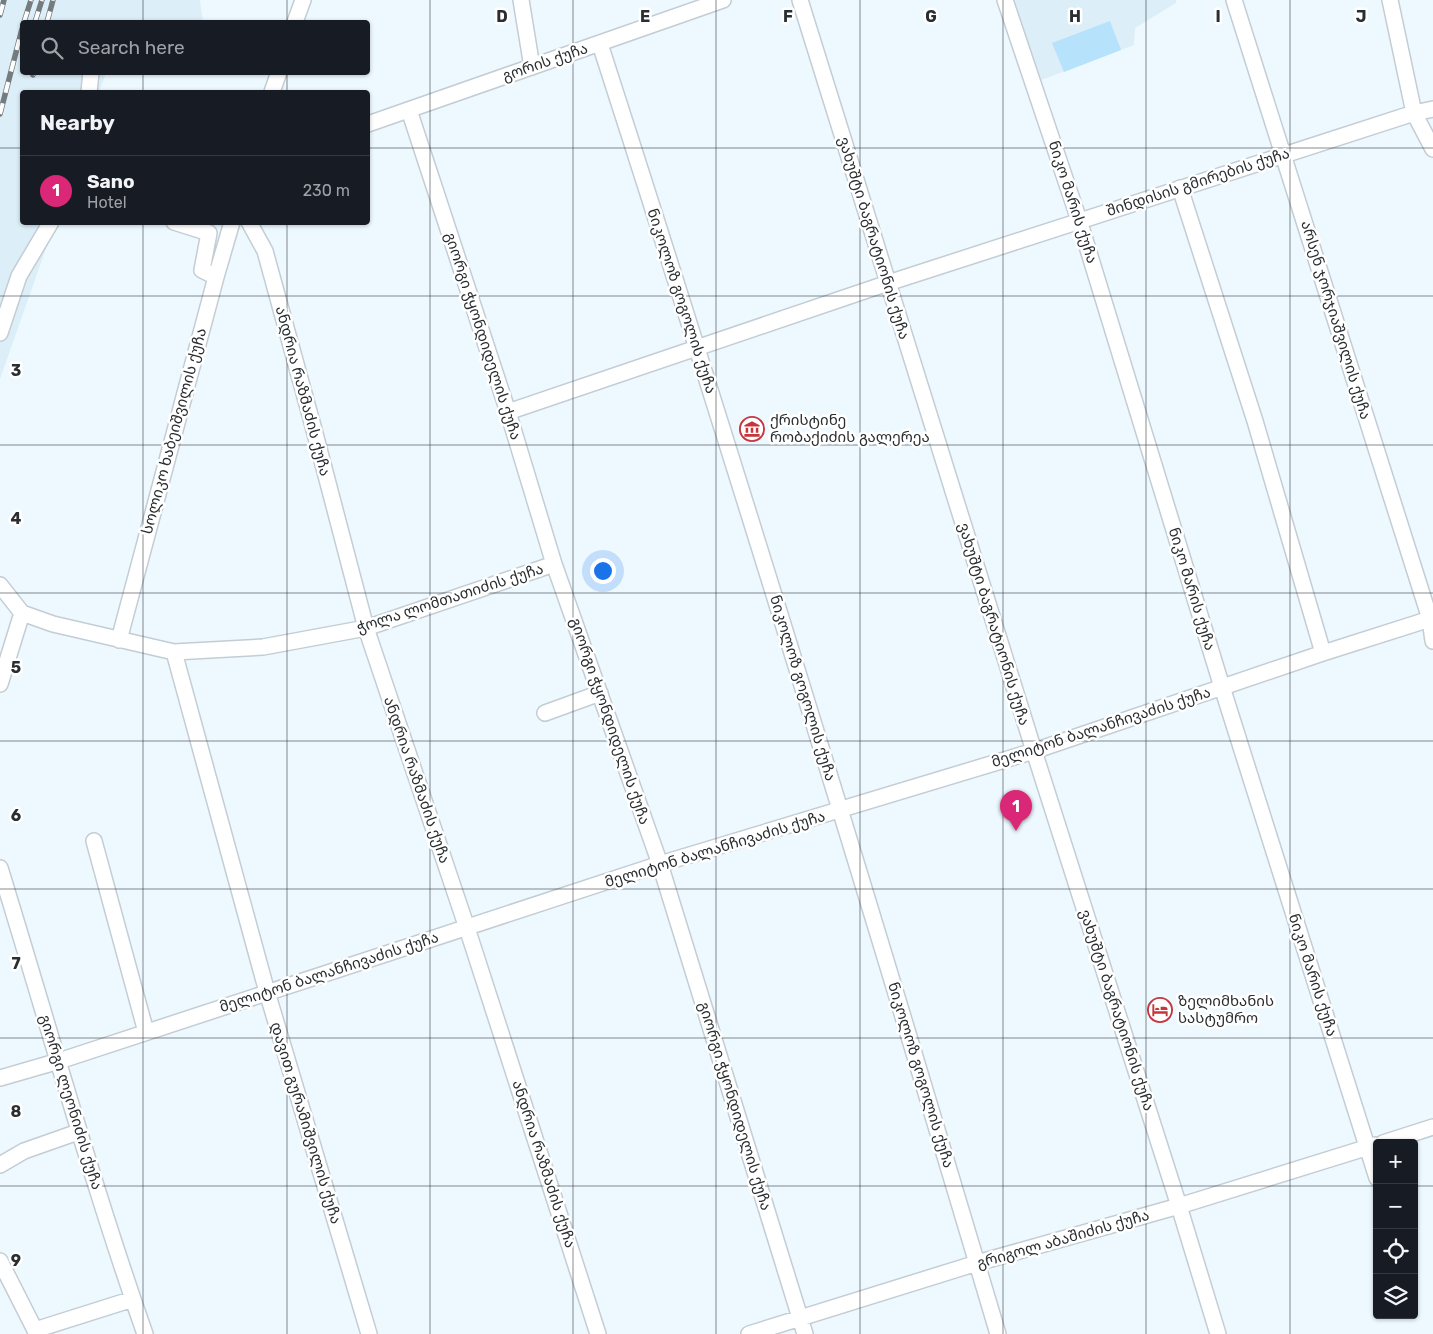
<!DOCTYPE html>
<html lang="en">
<head>
<meta charset="utf-8">
<style>
  body { margin:0; font-family:Rubik,"Noto Sans Georgian",sans-serif; background:#20242c; color:#f1f3f6 }
  .controls { position:absolute; right:15px; bottom:15px; display:grid; overflow:hidden; border-radius:5px; box-shadow:0 1px 4px #0004 }
  .controls button { width:45px; height:45px; display:grid; place-items:center; padding:0; border:0; border-bottom:1px solid #363941; background:#171b24; color:#f1f3f6; font:25px sans-serif }
  .you { position:absolute; left:602px; top:570px; width:18px; height:18px; margin:-12px; border:4px solid #fff; border-radius:50%; background:#1a73e8; box-shadow:0 0 0 8px #1a73e833 }
  .badge { display:grid; place-items:center; width:32px; height:32px; border-radius:50%; background:#db2777; color:#fff; font-size:16px; font-weight:700 }
  .pin { position:absolute; translate:-50% -41px; filter:drop-shadow(0 1px 2px #0008) }
  .pin::after { content:''; position:absolute; top:26px; width:18px; height:15px; background:inherit; clip-path:polygon(0 0,100% 0,50% 100%) }
  .list { margin:0; padding:0; list-style:none }
  h2 { display:flex; justify-content:space-between; align-items:center; height:65px; margin:0; padding:0 20px; font-size:21px }
  h2 small { font-size:16px; font-weight:400; color:#9ea1a6 }
  .list li { display:grid; grid-template-columns:32px 1fr auto; gap:15px; align-items:center; box-sizing:border-box; height:70px; padding:0 20px; border-top:1px solid #363941 }
  .list b { display:block; font-size:19px; white-space:nowrap }
  .list p { margin:0; font-size:16px; white-space:nowrap; color:#9ea1a6 }
  .list em { font-size:16px; font-style:normal; color:#9ea1a6 }
  .icon { flex:none; width:28px; height:28px; fill:none; stroke:currentColor; stroke-width:2; stroke-linecap:round; stroke-linejoin:round }
  .map { position:relative; flex:none; width:1433px; height:1334px; overflow:hidden }
  .search { position:absolute; background:#171b24; box-shadow:0 1px 4px #0004; left:20px; top:20px; width:350px; height:55px; display:flex; align-items:center; gap:12px; box-sizing:border-box; padding:0 18px; border-radius:5px; color:#9ea1a6; font-size:19px }
  .panel { position:absolute; background:#171b24; box-shadow:0 1px 4px #0004; left:20px; top:90px; width:350px; height:135px; border-radius:5px }
  .map>svg:first-child { display:block }
</style>
</head>
<body>
<div class="map">
<svg width="1433" height="1334" viewBox="0 0 1433 1334">
  <rect width="100%" height="100%" fill="#eef9ff"/>
  <path fill="#dceef8" d="M0 0H200L203 22H22V72L106 73 99 92H22V222L55 223 0 379Z
    M1013 0H1176V3L1135 28 1134 45 1039 81Z"/>
  <path fill="#b6e2fb" d="M1110 21 1121 50 1064 72 1052 43Z"/>
  <g fill="none" stroke-linecap="round" stroke-linejoin="round">
    <defs>
      <path id="minor" d="M521 0 532 67
        M800 0 1034 751 1179 1206 1218 1334
        M1005 0 1079 220 1222 687 1377 1178
        M1234 0 1430 619 1433 641
        M1390 0 1414 113 1433 149
        M295 22 303 0
        M600 44C738 472 870 903 998 1334
        M89 92 91 72
        M272 92 279 72
        M409 110 508 412 554 564 660 864 805 1334
        M368 124 723 0
        M1180 188 1255 421 1323 653
        M174 222 209 233 202 270 216 277
        M249 222 265 251 313 426 366 628 467 928 598 1334
        M0 333 19 276 51 222
        M508 412 888 283 1414 113 1433 109
        M0 585 22 613
        M22 613 53 624 174 652 263 647 366 628 554 564
        M119 640 216 277 232 222
        M174 652 267 992 369 1334
        M0 684 22 613
        M545 713 600 693
        M94 841 146 1032
        M0 868C48 1024 91 1180 145 1334
        M0 1078 59 1061 660 864 1034 751 1323 653 1430 619
        M1383 1143 1433 1127
        M0 1165 24 1151 78 1132
        M0 1261 35 1330 133 1299
        M749 1334 977 1263 1179 1206 1375 1145"/>
    </defs>
    <use href="#minor" stroke="#c3cdd3" stroke-width="18"/>
    <use href="#minor" stroke="#fff" stroke-width="15"/>
    <defs>
      <path id="rail" d="M0 15 4 0
        M24 22 31 0
        M35 22 42 0
        M47 22 53 0
        M33 75 34 72
        M0 114 22 29"/>
    </defs>
    <use href="#rail" stroke="#757c80" stroke-width="5.5"/>
    <use href="#rail" stroke="#fff" stroke-width="4" stroke-dasharray="11" stroke-linecap="butt"/>
  </g>
  <path fill="none" stroke="#2a2e30" stroke-width="1" stroke-opacity="0.55" d="M143 0V22M287 0V22M430 0V1334M573 0V1334M716 0V1334M860 0V1334M1003 0V1334M1146 0V1334M1290 0V1334M143 72V92M287 72V92M0 148H22M368 148H1433M143 222V1334M287 222V1334M0 296H1433M0 445H1433M0 593H1433M0 741H1433M0 889H1433M0 1038H1433M0 1186H1377M1414 1186H1433"/>
  <defs>
    <symbol id="museum-ring" viewBox="-11 -11 22 22"><circle r="9.5" fill="#fff" stroke="#c6363c" stroke-width="1.5"/><path d="M0-6L6-3V-2H-6V-3ZM-5-1h2V3h-2ZM-1-1h2V3h-2ZM3-1h2V3H3ZM-6 4H6V6H-6Z" fill="#c6363c"/></symbol>
    <symbol id="hotel-ring" viewBox="-11 -11 22 22"><circle r="9.5" fill="#fff" stroke="#c6363c" stroke-width="1.5"/><path d="M-6-4.5h1.5V1H6V5H4.5V3h-9V5H-6ZM-4 0a1.8 1.8 0 1 1 3.6 0ZM.5 0V-2.5h3Q6-2.5 6 0Z" fill="#c6363c"/></symbol>
  </defs>
  <g fill-rule="evenodd">
    <use href="#museum-ring" x="738" y="415" width="28" height="28"/>
    <use href="#hotel-ring" x="1146" y="996" width="28" height="28"/>
  </g>
  <g text-anchor="middle" stroke-width="5" stroke-linejoin="round" paint-order="stroke">
    <g font-size="15" fill="#2a2e30" stroke="#fff">
      <text transform="translate(545 62) rotate(-19)" y="5">გორის ქუჩა</text>
      <text transform="translate(1198 182) rotate(-18)" y="5">შინდისის გმირების ქუჩა</text>
      <text transform="translate(1073 202) rotate(72)" y="5">ნიკო მარის ქუჩა</text>
      <text transform="translate(874 238) rotate(73)" y="5">ვახუშტი ბაგრატიონის ქუჩა</text>
      <text transform="translate(682 301) rotate(72)" y="5">ნიკოლოზ გოგოლის ქუჩა</text>
      <text transform="translate(1336 320) rotate(73)" y="5">არსენ ჯორჯიაშვილის ქუჩა</text>
      <text transform="translate(483 336) rotate(72)" y="5">გიორგი ჭყონდიდელის ქუჩა</text>
      <text transform="translate(303 391) rotate(75)" y="5">ანდრია რაზმაძის ქუჩა</text>
      <text transform="translate(174 431) rotate(-75)" y="5">სოლიკო ხაბეიშვილის ქუჩა</text>
      <text transform="translate(1192 589) rotate(73)" y="5">ნიკო მარის ქუჩა</text>
      <text transform="translate(450 598) rotate(-18)" y="5">ჭოლა ლომთათიძის ქუჩა</text>
      <text transform="translate(994 624) rotate(73)" y="5">ვახუშტი ბაგრატიონის ქუჩა</text>
      <text transform="translate(803 688) rotate(73)" y="5">ნიკოლოზ გოგოლის ქუჩა</text>
      <text transform="translate(610 721) rotate(71)" y="5">გიორგი ჭყონდიდელის ქუჩა</text>
      <text transform="translate(1101 727) rotate(-18)" y="5">მელიტონ ბალანჩივაძის ქუჩა</text>
      <text transform="translate(417 780) rotate(71)" y="5">ანდრია რაზმაძის ქუჩა</text>
      <text transform="translate(715 849) rotate(-17)" y="5">მელიტონ ბალანჩივაძის ქუჩა</text>
      <text transform="translate(329 972) rotate(-18)" y="5">მელიტონ ბალანჩივაძის ქუჩა</text>
      <text transform="translate(1313 975) rotate(72)" y="5">ნიკო მარის ქუჩა</text>
      <text transform="translate(1117 1010) rotate(72)" y="5">ვახუშტი ბაგრატიონის ქუჩა</text>
      <text transform="translate(921 1075) rotate(73)" y="5">ნიკოლოზ გოგოლის ქუჩა</text>
      <text transform="translate(71 1102) rotate(73)" y="5">გიორგი ლეონიძის ქუჩა</text>
      <text transform="translate(735 1106) rotate(73)" y="5">გიორგი ჭყონდიდელის ქუჩა</text>
      <text transform="translate(306 1123) rotate(73)" y="5">დავით გურამიშვილის ქუჩა</text>
      <text transform="translate(544 1164) rotate(72)" y="5">ანდრია რაზმაძის ქუჩა</text>
      <text transform="translate(1063 1239) rotate(-16)" y="5">გრიგოლ აბაშიძის ქუჩა</text>
    </g>
    <g font-size="15" fill="#2a2e30" stroke="#fff" text-anchor="start">
      <text x="770" y="425">ქრისტინე<tspan x="770" dy="17">რობაქიძის გალერეა</tspan></text>
      <text x="1178" y="1006">ზელიმხანის<tspan x="1178" dy="17">სასტუმრო</tspan></text>
    </g>
  </g>
  <g font-size="16" text-anchor="middle" font-weight="bold" fill="#2a2e30" stroke="#fff" stroke-width="5" stroke-linejoin="round" paint-order="stroke">
    <text x="502" y="22">D</text>
    <text x="645" y="22">E</text>
    <text x="788" y="22">F</text>
    <text x="931" y="22">G</text>
    <text x="1075" y="22">H</text>
    <text x="1218" y="22">I</text>
    <text x="1361" y="22">J</text>
    <text x="16" y="376">3</text>
    <text x="16" y="524">4</text>
    <text x="16" y="673">5</text>
    <text x="16" y="821">6</text>
    <text x="16" y="969">7</text>
    <text x="16" y="1117">8</text>
    <text x="16" y="1266">9</text>
  </g>
</svg>
<div class="controls">
<button>+</button>
<button>−</button>
<button><svg class="icon" aria-label="locate" viewBox="0 0 24 24"><circle cx="12" cy="12" r="6"/><path d="M12 2v4M12 18v4M2 12h4M18 12h4"/></svg></button>
<button><svg class="icon" aria-label="layers" viewBox="0 0 24 24"><path d="M12 4l9 5-9 5-9-5zM3 14l9 5 9-5"/></svg></button>
</div>
<div class="you"></div>
<div class="pin badge" style="left:1016px;top:831px">1</div>
<div class="search"><svg class="icon" aria-label="search" viewBox="0 0 24 24"><circle cx="10" cy="10" r="6"/><path d="M15 15l6 6"/></svg>Search here</div>
<section class="panel">
<h2>Nearby<small></small></h2>
<ul class="list">
<li><span class="badge">1</span><div><b>Sano</b><p>Hotel</p></div><em>230 m</em></li>
</ul>
</section>
</div>
</body>
</html>
